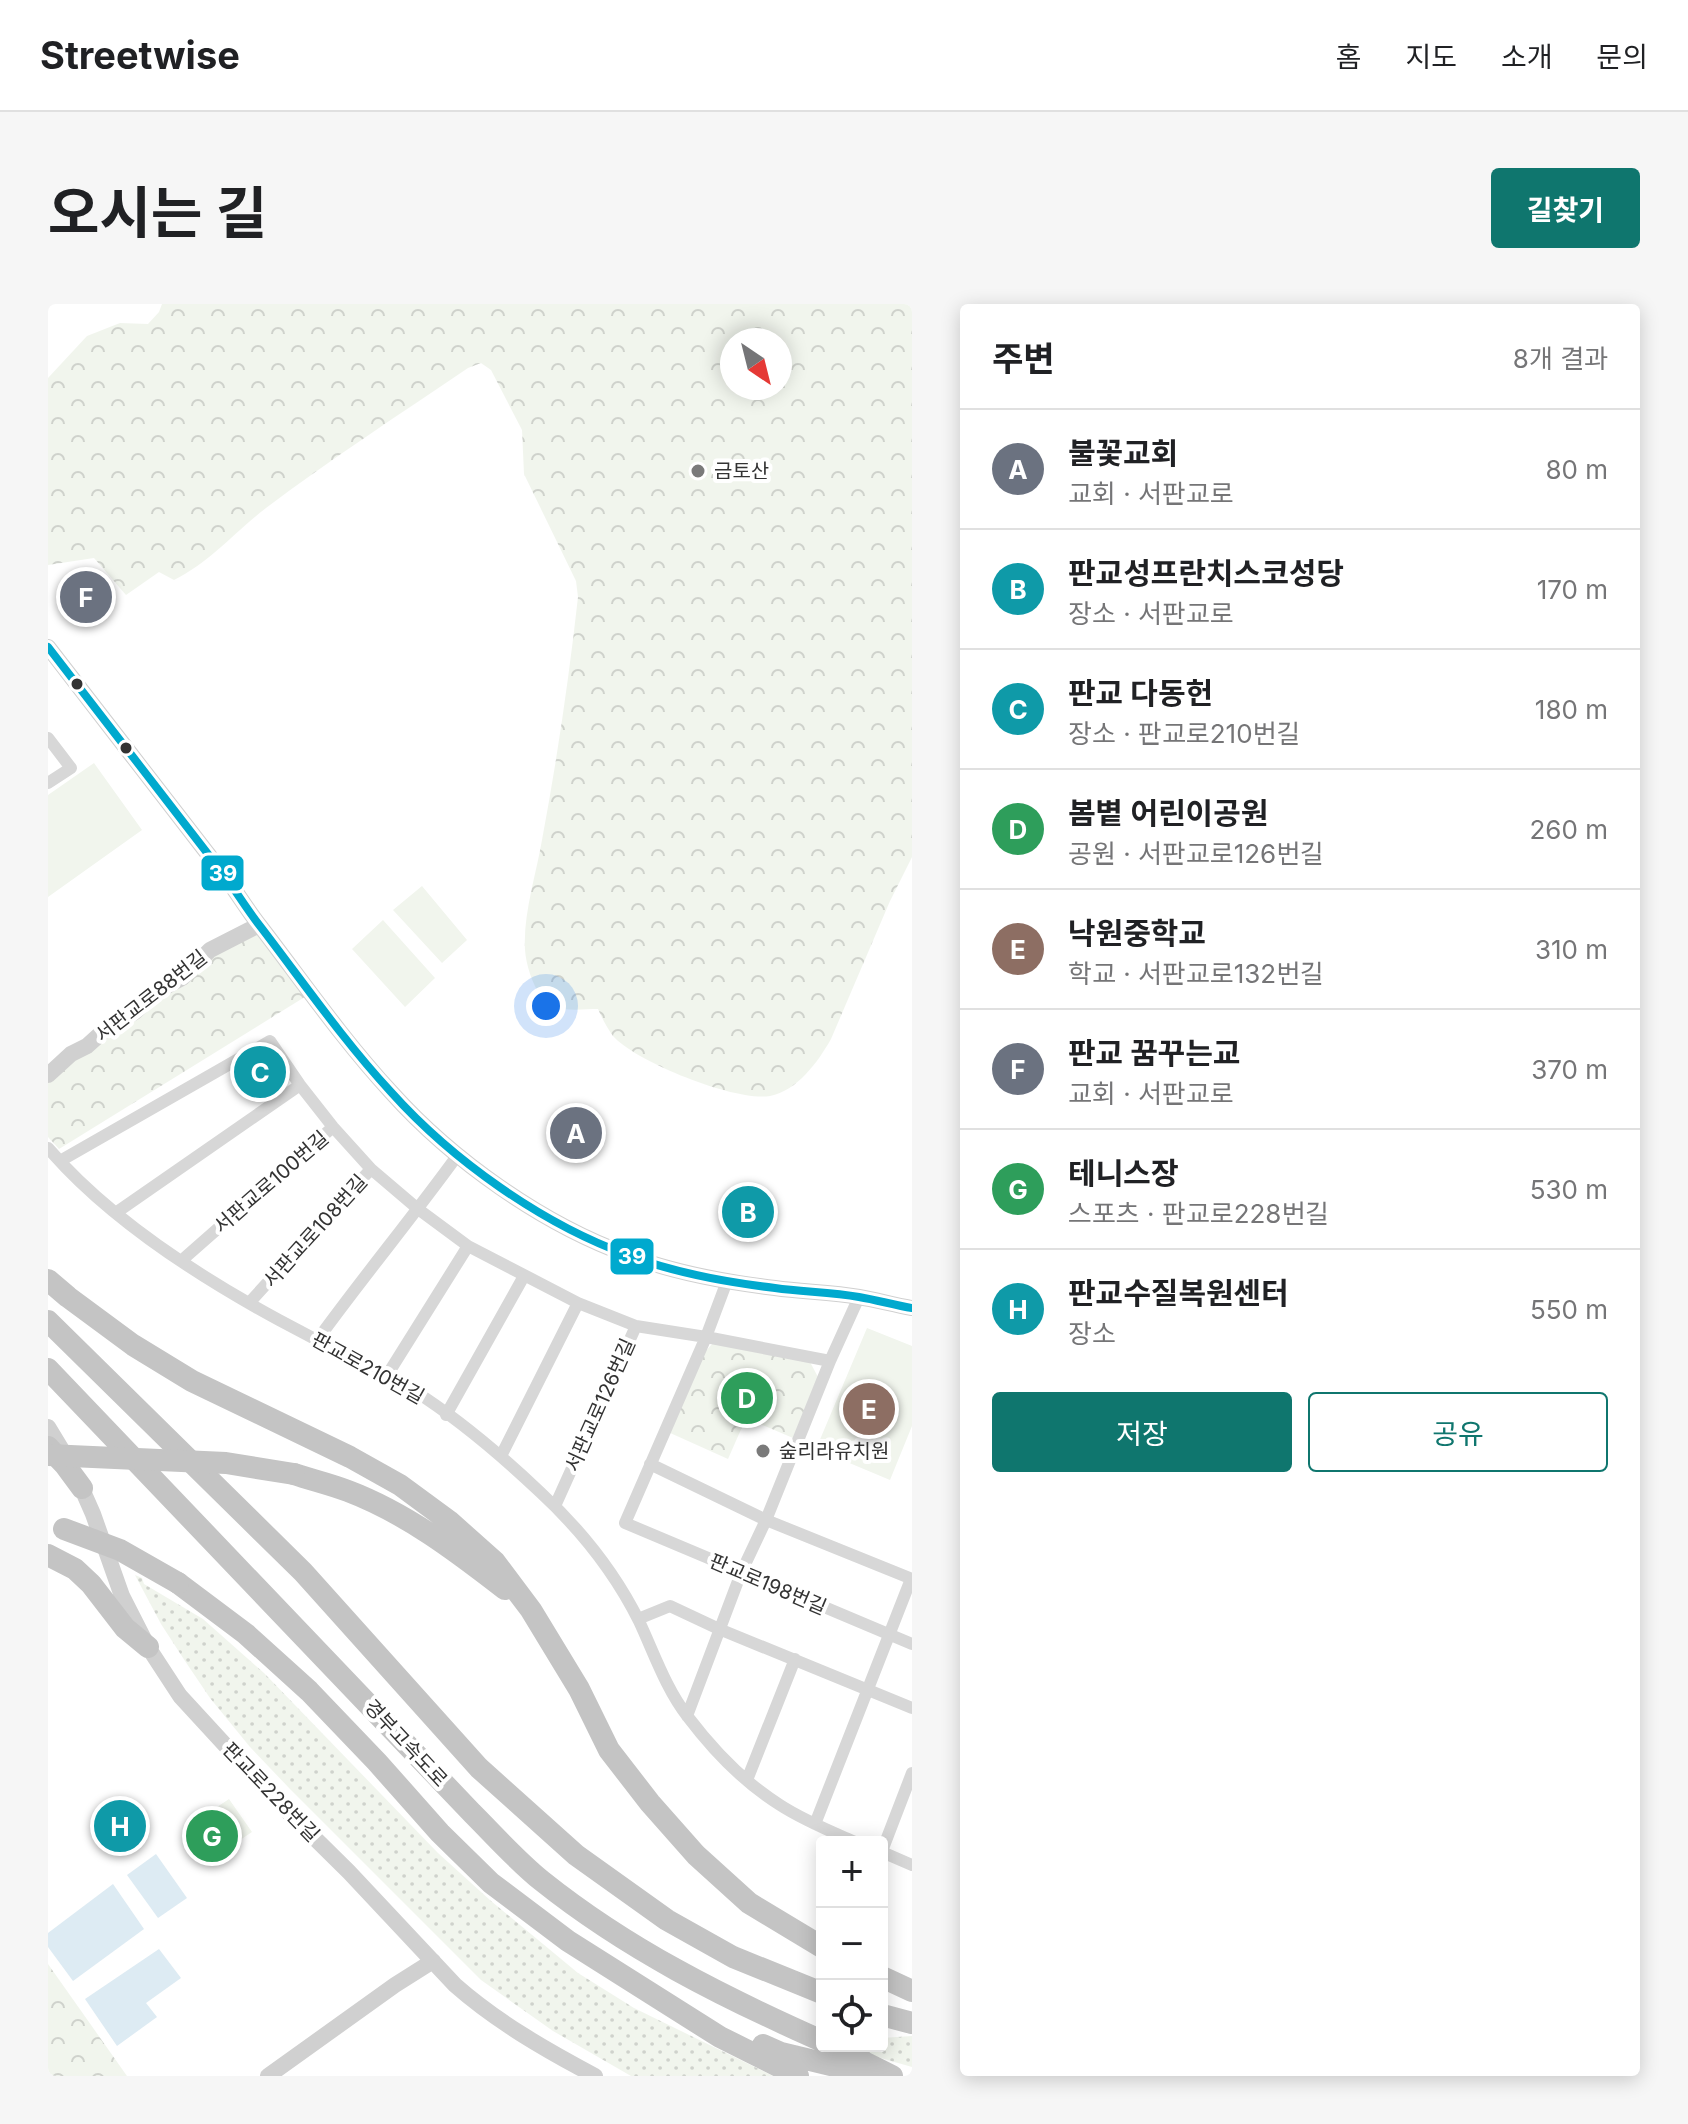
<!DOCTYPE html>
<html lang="ko">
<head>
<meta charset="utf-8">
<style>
  body { margin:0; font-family:Inter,"Noto Sans KR",sans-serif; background:#f6f6f6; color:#202124 }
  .controls { position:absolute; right:24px; bottom:24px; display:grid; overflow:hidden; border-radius:8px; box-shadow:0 4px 20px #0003 }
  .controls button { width:72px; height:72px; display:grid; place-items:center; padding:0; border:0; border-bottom:2px solid #e0e0e0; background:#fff; color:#202124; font:40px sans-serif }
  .compass { position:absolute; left:672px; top:24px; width:72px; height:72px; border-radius:50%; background:#fff; box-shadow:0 4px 20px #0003; rotate:145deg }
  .you { position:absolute; left:498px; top:702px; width:28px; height:28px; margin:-20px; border:6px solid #fff; border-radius:50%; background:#1a73e8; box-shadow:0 0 0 12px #1a73e833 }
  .badge { display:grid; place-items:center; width:52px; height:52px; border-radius:50%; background:#0f766e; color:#fff; font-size:26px; font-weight:700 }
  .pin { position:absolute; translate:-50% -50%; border:4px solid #fff; box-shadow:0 2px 8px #0006 }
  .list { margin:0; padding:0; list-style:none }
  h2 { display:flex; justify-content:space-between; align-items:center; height:104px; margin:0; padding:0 32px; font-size:34px }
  h2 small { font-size:26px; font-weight:400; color:#757577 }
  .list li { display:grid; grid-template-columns:52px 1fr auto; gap:24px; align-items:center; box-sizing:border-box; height:120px; padding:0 32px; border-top:2px solid #e0e0e0 }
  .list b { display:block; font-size:30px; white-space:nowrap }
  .list p { margin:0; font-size:26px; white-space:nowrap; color:#757577 }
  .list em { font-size:26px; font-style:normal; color:#757577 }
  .actions { display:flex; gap:16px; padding:24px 32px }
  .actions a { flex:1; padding:18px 0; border:2px solid #0f766e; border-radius:8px; text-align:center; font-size:28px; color:#0f766e }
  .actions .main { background:#0f766e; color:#fff }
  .icon { flex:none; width:44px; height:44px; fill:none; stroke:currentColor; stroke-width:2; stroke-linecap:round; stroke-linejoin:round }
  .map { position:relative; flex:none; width:864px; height:1772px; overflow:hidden; border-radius:8px }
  header { display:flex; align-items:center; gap:48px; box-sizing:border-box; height:112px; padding:0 40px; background:#fff; border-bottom:2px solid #e0e0e0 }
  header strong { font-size:38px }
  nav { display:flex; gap:44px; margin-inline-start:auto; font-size:28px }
  .intro { display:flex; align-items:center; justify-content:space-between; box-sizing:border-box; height:192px; padding:0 48px }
  h1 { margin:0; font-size:56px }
  .button { padding:20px 36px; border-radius:8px; background:#0f766e; color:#fff; font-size:28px; font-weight:700 }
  main { display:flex; gap:48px; padding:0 48px }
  aside { flex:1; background:#fff; border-radius:8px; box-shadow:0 4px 20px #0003 }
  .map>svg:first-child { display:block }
</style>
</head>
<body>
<header>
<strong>Streetwise</strong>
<nav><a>홈</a><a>지도</a><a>소개</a><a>문의</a></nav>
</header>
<div class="intro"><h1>오시는 길</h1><a class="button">길찾기</a></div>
<main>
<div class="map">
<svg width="864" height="1772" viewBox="0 0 864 1772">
  <defs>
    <pattern id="grass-dots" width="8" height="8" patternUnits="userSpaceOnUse" patternTransform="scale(2)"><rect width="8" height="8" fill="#f1f5ed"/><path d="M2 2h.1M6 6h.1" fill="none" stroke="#cfd2cc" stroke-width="1.8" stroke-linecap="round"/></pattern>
    <pattern id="forest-crowns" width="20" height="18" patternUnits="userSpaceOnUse" patternTransform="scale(2)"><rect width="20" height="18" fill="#f1f5ed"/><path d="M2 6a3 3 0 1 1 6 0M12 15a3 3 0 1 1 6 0" fill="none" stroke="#cfd2cc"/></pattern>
  </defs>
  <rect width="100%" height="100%" fill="#fff"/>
  <path fill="url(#grass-dots)" d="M87 1271 94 1274 96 1280 155 1315 216 1369 390 1549 443 1597 530 1669 586 1704 725 1772H583L505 1727 433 1676 242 1485 202 1443 162 1394 137 1357 113 1320Z
    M864 1732V1763L791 1742H834V1734Z"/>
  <path fill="url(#forest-crowns)" fill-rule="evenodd" d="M114 0H864V553L842 597 783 735C770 758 749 787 722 792 688 798 588 758 565 732 559 724 554 714 550 705 530 705 506 710 493 692 484 680 478 660 477 646 475 610 488 571 494 536 509 456 521 374 530 293L528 277 476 170 474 126 443 66 433 59 420 64C352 110 283 155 218 204 187 228 161 259 126 276L111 268 78 291 46 254 0 261V74L39 32 72 19 100 20 111 8ZM732 36V84H684V36Z
    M195 629 212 631 260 691 11 845 0 833V774Z
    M665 1039 762 1058 770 1073 745 1134 698 1114 680 1155 620 1128 656 1049Z
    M0 1660 79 1772H0Z"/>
  <path fill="#f1f5ed" d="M46 459 94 526 0 593V491Z
    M374 582 419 636 394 659 345 606Z
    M335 616 387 674 357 703 304 645Z
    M819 1024 864 1042V1122L842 1176 768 1145Z
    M181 1495 204 1528 189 1538 166 1505Z
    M160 1510 183 1543 167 1553 145 1521Z"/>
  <path fill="#ddebf3" d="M108 1550 139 1594 110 1614 79 1571Z
    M65 1580 96 1625 25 1677 0 1643V1629Z
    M111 1645 133 1674 98 1699 109 1713 69 1742 37 1695Z"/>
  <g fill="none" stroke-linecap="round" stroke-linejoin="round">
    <path stroke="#d7d7d7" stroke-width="12" d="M0 434 23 464 0 479
      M0 844C60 914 150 972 231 1016 265 1034 299 1052 333 1070 343 1075 355 1080 365 1086 409 1114 454 1152 492 1188 531 1224 567 1269 591 1317 606 1349 618 1385 640 1413 665 1446 697 1479 732 1501 755 1516 782 1527 807 1538
      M12 857 222 737 252 781 285 823 323 865 370 905 420 942 530 999 588 1022 658 1033 782 1057
      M69 908 252 781
      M133 957 285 823
      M679 977 658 1033 577 1219 864 1340
      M201 999 323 865
      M270 1035C315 973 364 914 409 852
      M338 1073 420 942
      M398 1111 476 972
      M453 1152 530 999
      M602 1160 718 1216 864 1275
      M507 1202 588 1022
      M590 1315 622 1302 671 1325 864 1404
      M639 1412 693 1269 718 1216 782 1057 811 993
      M699 1476 747 1355
      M767 1520 863 1275
      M834 1547 864 1469
      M834 1548 864 1561"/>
    <path stroke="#d0d0d0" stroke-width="16" d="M0 343C57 416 113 490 170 563 185 582 197 603 212 622 255 678 295 736 343 788 404 856 494 920 580 951 626 969 677 978 727 984 755 988 783 988 811 993 829 996 846 1001 864 1004
      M0 771 23 750 39 742 60 723 87 708 108 688 134 674 162 646 211 621
      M0 1123 20 1156
      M30 1176 45 1210 74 1292 100 1343 132 1392 223 1491 301 1568 407 1681C449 1718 498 1746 547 1772
      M220 1772 347 1681 385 1657"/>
    <path stroke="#c4c4c4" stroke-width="22" d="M0 976 20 993 85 1041 144 1077 302 1153 352 1181 401 1217 447 1258 483 1306 531 1385 561 1446 602 1499 648 1551 701 1599 774 1643
      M0 1017 255 1268 431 1464 528 1551 619 1616 685 1653 774 1689
      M0 1065 424 1509C447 1532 469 1557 494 1577 579 1645 675 1693 774 1737
      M0 1143 17 1161 34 1184
      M246 1170C264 1176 282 1180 300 1187 358 1209 408 1247 457 1285
      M0 1251 27 1265 43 1280 77 1324 100 1343
      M130 1279 198 1330 261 1387 329 1458 392 1529 443 1579 520 1637 672 1733 750 1772
      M834 1673 864 1687
      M834 1711 864 1719
      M715 1741 733 1749 828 1772
      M784 1742 844 1772"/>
    <path stroke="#c4c4c4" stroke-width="22" d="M0 1151 178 1159 246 1170
      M16 1225 72 1246 130 1279"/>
    <defs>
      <path id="bus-1" d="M0 343C57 416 113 490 170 563 185 582 197 603 212 622 255 678 295 736 343 788 404 856 494 920 580 951 626 969 677 978 727 984 755 988 783 988 811 993 829 996 846 1001 864 1004"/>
    </defs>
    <use href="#bus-1" stroke="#fff" stroke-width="14"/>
    <use href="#bus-1" stroke="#00a9ce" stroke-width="8"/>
  </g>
  <g fill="#7a7a7a" stroke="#fff" stroke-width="3">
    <circle cx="650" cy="167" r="8"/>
    <circle cx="715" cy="1147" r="8"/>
  </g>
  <g fill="#333" stroke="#fff" stroke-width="3">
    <circle cx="29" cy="380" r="7"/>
    <circle cx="78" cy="444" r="7"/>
  </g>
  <g text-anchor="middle" stroke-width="8" stroke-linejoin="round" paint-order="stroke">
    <g font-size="20" fill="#333" stroke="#fff" text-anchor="start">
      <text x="666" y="174">금토산</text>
      <text x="731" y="1154">숲리라유치원</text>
    </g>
    <g font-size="20" fill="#333" stroke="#fff">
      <text transform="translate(103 692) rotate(-38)" y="7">서판교로88번길</text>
      <text transform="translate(223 878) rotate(-41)" y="7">서판교로100번길</text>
      <text transform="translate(267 927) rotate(-48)" y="7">서판교로108번길</text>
      <text transform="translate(320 1064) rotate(29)" y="7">판교로210번길</text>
      <text transform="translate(552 1101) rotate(-66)" y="7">서판교로126번길</text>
      <text transform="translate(720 1280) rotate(23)" y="7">판교로198번길</text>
      <text transform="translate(358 1439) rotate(47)" y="7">경부고속도로</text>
      <text transform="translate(223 1488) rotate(46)" y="7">판교로228번길</text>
    </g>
  </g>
  <g stroke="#fff" stroke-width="3">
    <rect x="152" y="550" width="45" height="38" rx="8" fill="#00a9ce"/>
    <rect x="561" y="933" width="46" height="39" rx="8" fill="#00a9ce"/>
  </g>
  <g font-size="22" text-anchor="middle" font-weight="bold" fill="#fff">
    <text x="175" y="577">39</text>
    <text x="584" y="960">39</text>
  </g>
</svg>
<div class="controls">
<button>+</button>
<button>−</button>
<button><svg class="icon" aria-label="locate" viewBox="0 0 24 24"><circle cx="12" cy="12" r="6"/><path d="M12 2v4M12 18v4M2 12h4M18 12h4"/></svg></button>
</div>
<svg class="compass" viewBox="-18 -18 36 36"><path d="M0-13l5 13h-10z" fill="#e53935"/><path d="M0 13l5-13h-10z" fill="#757577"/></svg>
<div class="you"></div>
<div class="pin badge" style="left:528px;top:829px;background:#6b7280">A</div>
<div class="pin badge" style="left:700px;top:908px;background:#0f9aa8">B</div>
<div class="pin badge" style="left:212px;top:768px;background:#0f9aa8">C</div>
<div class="pin badge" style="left:699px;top:1094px;background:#2e9e5b">D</div>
<div class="pin badge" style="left:821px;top:1105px;background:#8d6e63">E</div>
<div class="pin badge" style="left:38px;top:293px;background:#6b7280">F</div>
<div class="pin badge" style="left:164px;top:1532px;background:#2e9e5b">G</div>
<div class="pin badge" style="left:72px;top:1522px;background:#0f9aa8">H</div>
</div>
<aside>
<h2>주변<small>8개 결과</small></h2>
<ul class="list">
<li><span class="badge" style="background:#6b7280">A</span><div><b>불꽃교회</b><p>교회 · 서판교로</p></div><em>80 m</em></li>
<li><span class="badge" style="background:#0f9aa8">B</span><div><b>판교성프란치스코성당</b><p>장소 · 서판교로</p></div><em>170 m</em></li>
<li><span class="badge" style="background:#0f9aa8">C</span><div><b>판교 다동헌</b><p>장소 · 판교로210번길</p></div><em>180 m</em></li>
<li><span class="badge" style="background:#2e9e5b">D</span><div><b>봄볕 어린이공원</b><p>공원 · 서판교로126번길</p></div><em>260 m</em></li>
<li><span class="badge" style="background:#8d6e63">E</span><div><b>낙원중학교</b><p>학교 · 서판교로132번길</p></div><em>310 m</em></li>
<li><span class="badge" style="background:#6b7280">F</span><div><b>판교 꿈꾸는교</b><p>교회 · 서판교로</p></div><em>370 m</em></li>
<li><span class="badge" style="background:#2e9e5b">G</span><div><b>테니스장</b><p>스포츠 · 판교로228번길</p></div><em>530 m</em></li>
<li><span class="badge" style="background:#0f9aa8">H</span><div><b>판교수질복원센터</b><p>장소</p></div><em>550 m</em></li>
</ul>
<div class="actions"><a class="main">저장</a><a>공유</a></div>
</aside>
</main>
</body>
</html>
